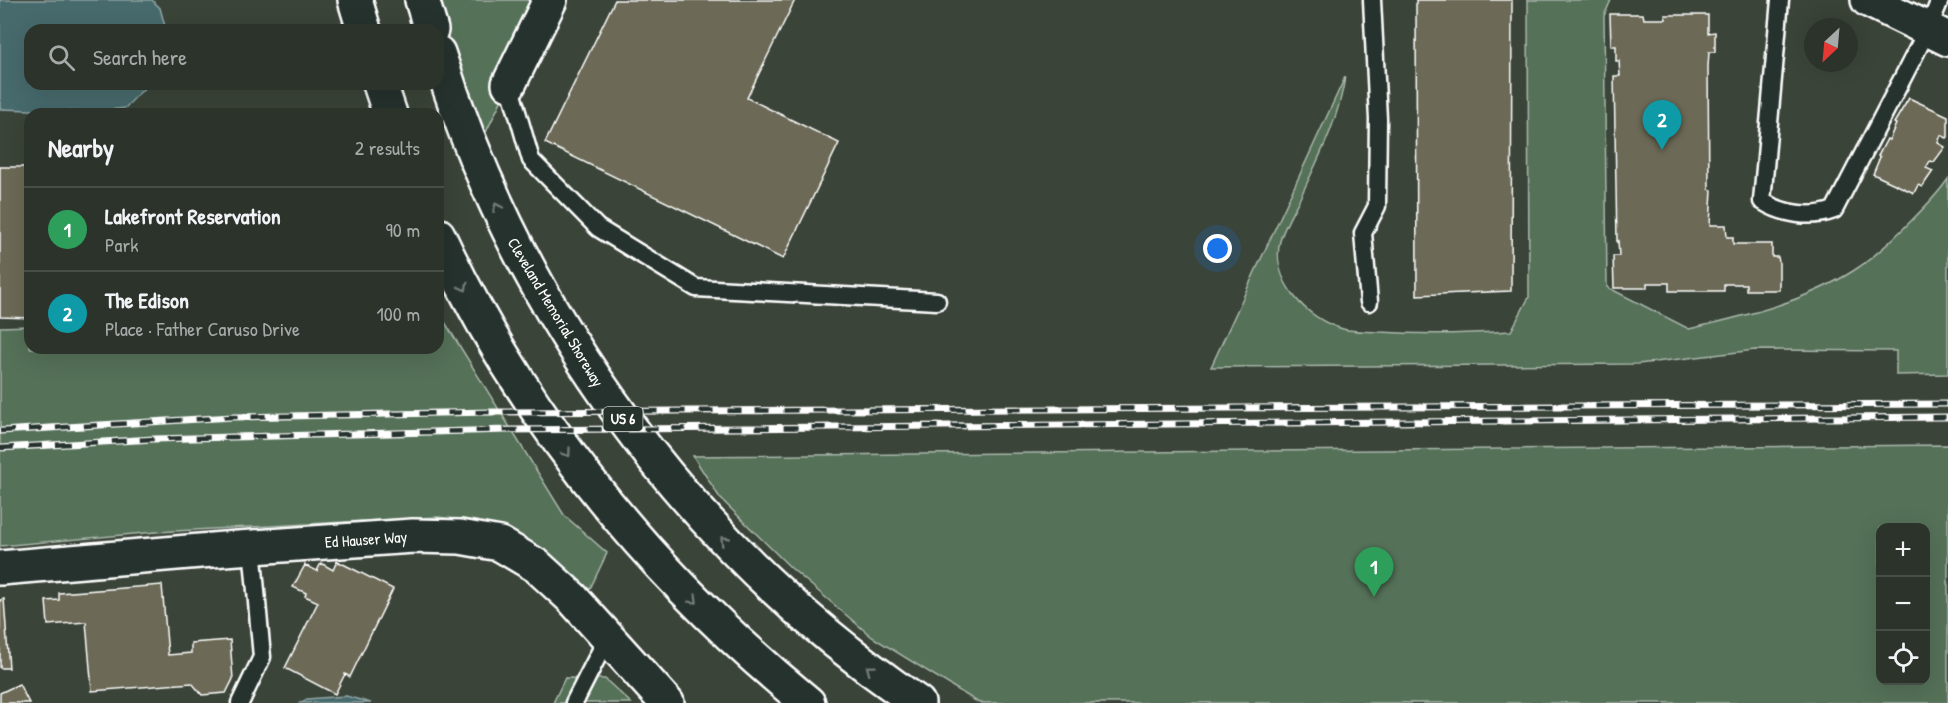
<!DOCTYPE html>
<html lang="en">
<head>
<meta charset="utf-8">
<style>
  body { margin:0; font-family:"Patrick Hand",sans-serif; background:#343b33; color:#f1f3f6 }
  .controls { position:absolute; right:18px; bottom:18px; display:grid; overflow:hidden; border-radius:12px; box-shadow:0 6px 24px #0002 }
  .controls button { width:54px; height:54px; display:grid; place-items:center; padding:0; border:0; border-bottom:2px solid #484e47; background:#2c332b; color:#f1f3f6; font:30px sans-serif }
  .compass { position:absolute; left:1804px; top:18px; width:54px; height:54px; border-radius:50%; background:#2c332b; box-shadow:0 6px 24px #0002; rotate:206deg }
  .you { position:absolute; left:1218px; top:249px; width:21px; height:21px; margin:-15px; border:4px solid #fff; border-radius:50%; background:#1a73e8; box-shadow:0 0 0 9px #1a73e833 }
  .badge { display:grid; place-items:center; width:39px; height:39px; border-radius:50%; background:#ff9aa2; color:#fff; font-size:20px; font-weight:700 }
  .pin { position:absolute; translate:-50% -50px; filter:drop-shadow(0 2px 3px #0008) }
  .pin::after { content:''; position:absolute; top:32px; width:21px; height:18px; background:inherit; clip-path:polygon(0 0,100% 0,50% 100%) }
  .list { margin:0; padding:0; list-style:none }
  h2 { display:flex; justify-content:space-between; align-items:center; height:78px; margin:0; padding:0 24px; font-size:26px }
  h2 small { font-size:20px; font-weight:400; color:#a6aaa9 }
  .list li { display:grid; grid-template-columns:39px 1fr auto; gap:18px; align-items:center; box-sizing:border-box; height:84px; padding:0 24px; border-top:2px solid #484e47 }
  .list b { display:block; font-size:22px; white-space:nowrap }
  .list p { margin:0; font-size:20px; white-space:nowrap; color:#a6aaa9 }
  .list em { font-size:20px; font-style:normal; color:#a6aaa9 }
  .icon { flex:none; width:33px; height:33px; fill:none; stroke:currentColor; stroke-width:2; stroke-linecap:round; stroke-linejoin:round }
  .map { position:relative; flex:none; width:1948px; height:703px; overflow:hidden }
  .search { position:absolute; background:#2c332b; box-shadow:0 6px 24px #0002; left:24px; top:24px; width:420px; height:66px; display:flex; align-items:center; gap:15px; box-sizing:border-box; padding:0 21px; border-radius:18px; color:#a6aaa9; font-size:22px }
  .panel { position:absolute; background:#2c332b; box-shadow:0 6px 24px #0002; left:24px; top:108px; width:420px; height:246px; border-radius:18px }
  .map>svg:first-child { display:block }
</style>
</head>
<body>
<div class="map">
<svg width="1948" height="703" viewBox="0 0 1948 703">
  <rect width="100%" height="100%" fill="#3b4439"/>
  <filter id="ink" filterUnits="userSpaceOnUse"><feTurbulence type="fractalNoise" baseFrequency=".0167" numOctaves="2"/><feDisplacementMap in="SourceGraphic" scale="12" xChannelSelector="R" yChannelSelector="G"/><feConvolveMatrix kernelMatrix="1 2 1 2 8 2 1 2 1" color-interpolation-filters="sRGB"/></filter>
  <g filter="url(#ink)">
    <path fill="#557159" stroke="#aab8ac" stroke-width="1.5" fill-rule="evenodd" d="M422 0H550L474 157Z
      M1528 0H1611L1604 16 1607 287 1689 329C1745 316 1804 302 1853 271 1875 257 1893 239 1912 220 1925 207 1938 194 1948 179V374L1896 375V351L1755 350 1638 364 1211 367 1345 77C1339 119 1319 157 1301 196 1294 210 1284 226 1280 241 1270 280 1307 320 1343 329 1354 332 1368 331 1379 332 1423 335 1468 334 1511 331L1529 297Z
      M438 311 564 515 607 553 588 593C577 582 567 568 555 559 515 529 486 523 438 517L156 532 0 546V327L30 326V348H438Z
      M1948 445V703H979L872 637 791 568 720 498 693 456ZM1880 528H1926V680H1880Z
      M565 678 605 679 631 703H553Z"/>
    <path fill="#476b6c" stroke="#91a6a7" stroke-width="1.5" d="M0 0H152L160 8 166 30H30V84H148L125 108 92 112 0 109Z
      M346 696 371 703H300L307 699Z"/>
    <path fill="#6c6a56" stroke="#fff" stroke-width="1.5" d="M615 0H795L747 98 839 143 783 259 545 143Z
      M1416 0H1512L1511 291 1417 295Z
      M1610 14H1643L1644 19H1666L1665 15H1708V33L1715 32V52H1709L1708 67 1709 189 1712 190 1710 225H1726L1727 237H1733V244H1772V257H1778L1779 262V290H1746V284H1724V291H1669V283H1647V288H1614L1613 256H1619L1618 241 1617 242 1614 76H1620L1619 61H1616V46H1611Z
      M1909 98 1948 116V137L1947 138 1941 135 1938 143 1945 147 1934 162 1930 161 1926 168 1933 171 1922 187 1918 185 1914 193 1873 174 1880 157 1878 156 1887 139 1889 140 1896 124 1894 123Z
      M0 167H30V318L0 317Z
      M337 561 393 589 350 677 345 674 335 694 285 668 318 602 305 596 306 593 293 587 305 565 317 571 321 563 333 570Z
      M162 585 168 655 191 653V643L230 640 233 679 226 693 202 695 192 683 92 691 86 622 48 625 46 601 59 600V593Z
      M4 599 9 668H0V600Z
      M19 684 29 703H0V693Z"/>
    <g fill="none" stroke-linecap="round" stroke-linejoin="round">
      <defs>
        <path id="service" d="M1780 0 1762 201C1782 214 1811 219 1834 210L1928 29 1940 0
          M509 84 531 160 598 228 696 288 937 301
          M1369 302 1363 233 1377 206 1378 119 1372 0
          M240 703 262 657 252 547
          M574 703 607 638"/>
        <path id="minor" d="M1868 0 1948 39
          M509 84 550 0
          M0 568 224 549 413 536 460 537 500 544 537 566 572 598 667 703"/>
        <path id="motorway" d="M355 0 364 30
          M422 0 431 30
          M438 53C521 317 689 547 918 703
          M380 84 390 114
          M438 235C524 419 650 574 808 703"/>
      </defs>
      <use href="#service" stroke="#fff" stroke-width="21"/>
      <use href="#minor" stroke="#fff" stroke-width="38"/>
      <use href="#motorway" stroke="#fff" stroke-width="38"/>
      <use href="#service" stroke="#26332d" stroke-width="16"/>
      <use href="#minor" stroke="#26332d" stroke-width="33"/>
      <use href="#motorway" stroke="#26332d" stroke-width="33"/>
      <defs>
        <path id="rail" d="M0 431 233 417 493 412 1948 404
          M0 448 154 439 509 430 1948 417"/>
      </defs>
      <use href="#rail" stroke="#fff" stroke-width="7"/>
      <use href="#rail" stroke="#26332d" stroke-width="4.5" stroke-dasharray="14" stroke-linecap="butt"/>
    </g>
    <defs><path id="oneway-chevron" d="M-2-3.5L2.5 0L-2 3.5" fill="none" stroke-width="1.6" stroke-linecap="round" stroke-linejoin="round" transform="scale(1.5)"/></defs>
    <g stroke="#727a76">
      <use href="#oneway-chevron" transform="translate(497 207) rotate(-115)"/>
      <use href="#oneway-chevron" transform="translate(464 287) rotate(62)"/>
      <use href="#oneway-chevron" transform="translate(567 453) rotate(54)"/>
      <use href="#oneway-chevron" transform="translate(724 540) rotate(-134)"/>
      <use href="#oneway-chevron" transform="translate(694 600) rotate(45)"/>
      <use href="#oneway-chevron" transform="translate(870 669) rotate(-143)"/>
    </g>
  </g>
  <g text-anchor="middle" stroke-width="5" stroke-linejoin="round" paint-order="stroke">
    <rect fill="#26332d" stroke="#bec2c0" stroke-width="1.5" x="603.5" y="407" width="39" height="24" rx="4.5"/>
    <g font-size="15" font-weight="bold" fill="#fff">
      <text x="623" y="424">US 6</text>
    </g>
    <g font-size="16" fill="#fff" stroke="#26332d">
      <text transform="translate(556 312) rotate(59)" y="6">Cleveland Memorial Shoreway</text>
      <text transform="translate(366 539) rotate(-4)" y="6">Ed Hauser Way</text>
    </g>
  </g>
</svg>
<div class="controls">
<button>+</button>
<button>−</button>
<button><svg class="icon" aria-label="locate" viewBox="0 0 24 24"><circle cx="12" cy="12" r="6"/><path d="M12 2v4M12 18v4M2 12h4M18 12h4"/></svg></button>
</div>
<svg class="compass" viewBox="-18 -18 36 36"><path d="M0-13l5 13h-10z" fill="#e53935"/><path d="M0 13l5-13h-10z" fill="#a6aaa9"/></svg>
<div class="you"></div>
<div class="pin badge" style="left:1374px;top:597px;background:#2e9e5b">1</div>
<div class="pin badge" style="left:1662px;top:150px;background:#0f9aa8">2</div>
<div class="search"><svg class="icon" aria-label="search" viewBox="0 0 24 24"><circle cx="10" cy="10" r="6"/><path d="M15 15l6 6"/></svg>Search here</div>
<section class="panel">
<h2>Nearby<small>2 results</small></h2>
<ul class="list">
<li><span class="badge" style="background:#2e9e5b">1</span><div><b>Lakefront Reservation</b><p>Park</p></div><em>90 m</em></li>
<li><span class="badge" style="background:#0f9aa8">2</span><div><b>The Edison</b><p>Place · Father Caruso Drive</p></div><em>100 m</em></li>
</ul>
</section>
</div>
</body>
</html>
